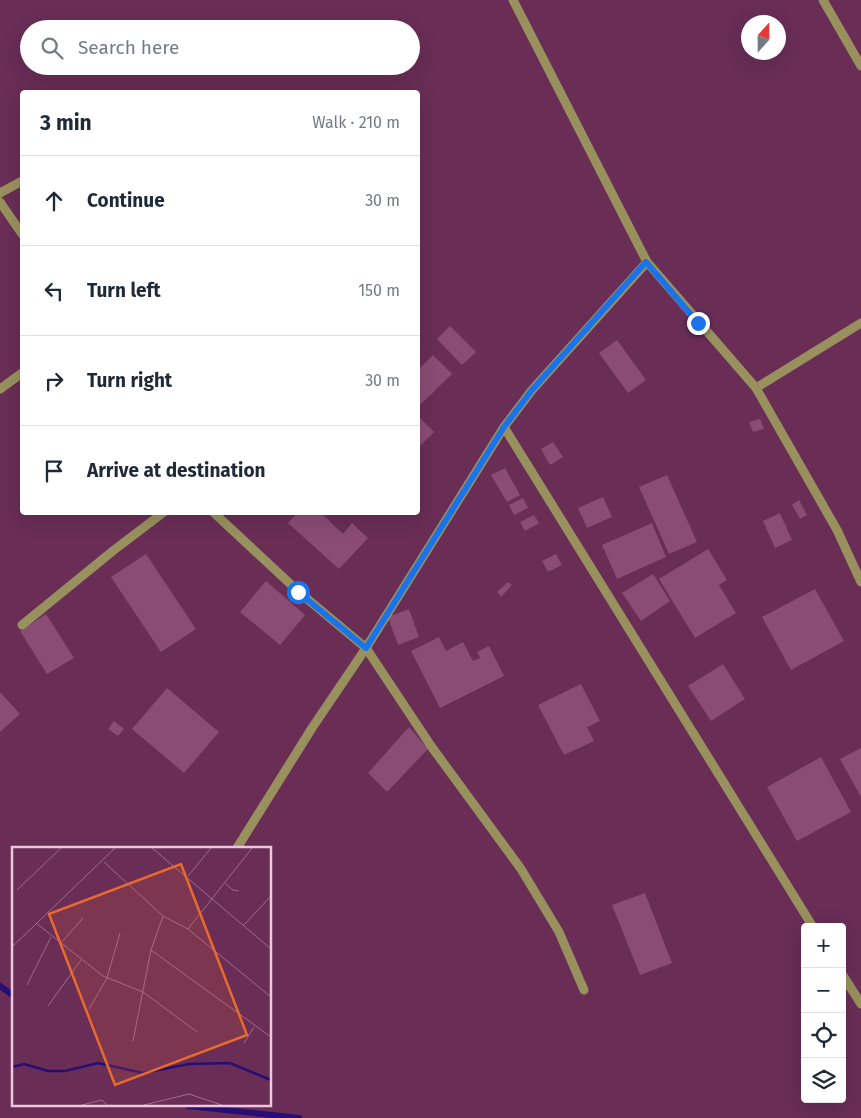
<!DOCTYPE html>
<html lang="en">
<head>
<meta charset="utf-8">
<style>
  body { margin:0; font-family:"Fira Sans",sans-serif; background:#f6f6f7; color:#1f2937 }
  .controls { position:absolute; right:15px; bottom:15px; display:grid; overflow:hidden; border-radius:5px; box-shadow:0 5px 20px #0002 }
  .controls button { width:45px; height:45px; display:grid; place-items:center; padding:0; border:0; border-bottom:1px solid #e0e1e3; background:#fff; color:#1f2937; font:25px sans-serif }
  .compass { position:absolute; left:741px; top:15px; width:45px; height:45px; border-radius:50%; background:#fff; box-shadow:0 5px 20px #0002; rotate:21deg }
  .stop { position:absolute; width:15px; height:15px; margin:-11px; border:4px solid #1a73e8; border-radius:50%; background:#fff }
  .stop.end { background:#1a73e8; border-color:#fff; box-shadow:0 1px 5px #0008 }
  .list { margin:0; padding:0; list-style:none }
  h2 { display:flex; justify-content:space-between; align-items:center; height:65px; margin:0; padding:0 20px; font-size:21px }
  h2 small { font-size:16px; font-weight:400; color:#747a83 }
  .list li { display:grid; grid-template-columns:32px 1fr auto; gap:15px; align-items:center; box-sizing:border-box; height:90px; padding:0 20px; border-top:1px solid #e0e1e3 }
  .list b { display:block; font-size:19px; white-space:nowrap }
  .list em { font-size:16px; font-style:normal; color:#747a83 }
  .icon { flex:none; width:28px; height:28px; fill:none; stroke:currentColor; stroke-width:2; stroke-linecap:round; stroke-linejoin:round }
  .map { position:relative; flex:none; width:861px; height:1118px; overflow:hidden }
  .search { position:absolute; background:#fff; box-shadow:0 5px 20px #0002; left:20px; top:20px; width:400px; height:55px; display:flex; align-items:center; gap:12px; box-sizing:border-box; padding:0 18px; border-radius:28px; color:#747a83; font-size:19px }
  .panel { position:absolute; background:#fff; box-shadow:0 5px 20px #0002; left:20px; top:90px; width:400px; height:425px; border-radius:5px }
  .map>svg:first-child { display:block }
</style>
</head>
<body>
<div class="map">
<svg width="861" height="1118" viewBox="0 0 861 1118">
  <rect width="100%" height="100%" fill="#692d56"/>
  <g fill="none" stroke-linecap="round" stroke-linejoin="round">
    <path stroke="#270e75" stroke-width="6" d="M0 986 14 996
      M185 1104 188 1106 299 1118"/>
  </g>
  <path fill="#8a4b75" d="M450 326 476 352 462 365 437 339Z
    M617 340 646 380 628 393 599 353Z
    M433 355 452 374 420 405 418 403V370Z
    M418 416 434 432 421 445 418 442Z
    M760 419 764 429 753 432 749 422Z
    M553 442 563 457 550 465 541 449Z
    M505 468 520 495 507 502 491 475Z
    M667 475 697 542 669 554 639 487Z
    M603 497 612 517 587 528 578 508Z
    M523 498 528 508 514 515 509 505Z
    M799 500 807 515 800 519 792 505Z
    M298 512H320L343 534 352 523 368 538 339 569 288 523Z
    M780 513 792 540 775 548 763 521Z
    M534 515 539 523 525 531 520 522Z
    M652 523 666 557 617 579 602 545Z
    M708 549 727 580 719 585 736 613 695 638 659 579Z
    M146 554 196 629 161 652 111 577Z
    M556 554 562 565 548 572 542 561Z
    M653 574 670 601 641 621 622 593Z
    M266 581 305 615 280 645 240 612Z
    M508 582 512 585 501 597 497 592Z
    M815 589 844 641 791 670 762 617Z
    M409 609 419 637 398 645 388 617Z
    M46 614 74 658 47 674 20 631Z
    M439 637 446 651 463 642 473 661 480 658 477 652 489 646 504 676 440 708 411 651Z
    M723 664 745 699 711 721 688 686Z
    M581 684 600 721 587 727 594 741 564 755 538 705Z
    M167 688 219 732 184 773 132 729Z
    M0 692 20 714 0 732Z
    M114 721 124 729 118 736 108 729Z
    M409 727 428 749 387 792 368 773Z
    M861 748V797L840 759Z
    M821 757 851 812 797 841 767 787Z
    M645 893 672 963 640 975 612 905Z"/>
  <g fill="none" stroke-linecap="round" stroke-linejoin="round">
    <path stroke="#98915e" stroke-width="9" d="M513 0 647 262 756 388 837 530 861 582
      M823 0 861 66
      M0 193 22 181
      M0 202 22 234
      M756 388 861 323
      M0 389 22 373
      M504 427 813 927
      M213 512 299 592 366 648 431 746 521 869 559 932 584 990
      M22 625 114 550 164 512
      M237 848 312 728 366 648 504 427 532 390 647 262
      M842 974 861 1004"/>
  </g>
  <g fill="none" stroke-linecap="round" stroke-linejoin="round">
    <path stroke="#1a73e8" stroke-width="6" d="M298 592 366 648 504 427 532 390 646 262 698 323"/>
  </g>
  <g transform="translate(12 847)">
    <rect width="259" height="259" fill="#692d56"/>
    <path fill="none" stroke="#270e75" stroke-width="2.5" d="M0 220 12 217 36 224H53L86 216 131 226 177 217 218 216 259 233"/>
    <path fill="none" stroke="#9d6b8c" stroke-width="1" d="M140 1 259 102M92 15 151 69 176 82 259 150M176 29 199 1M213 36 221 43 227 44M5 43 49 1M24 76 91 129 131 145 185 185M232 78 259 49M176 82 240 1M48 97 71 71M0 100 103 1M139 103 259 190M15 138 39 90M36 159 69 113M77 162 95 131 108 86M121 194 139 103 151 69M232 196 242 180M70 258 90 253 95 258M132 258 177 247 210 258"/>
    <path fill="#e96a2c" fill-opacity="0.15" stroke="#e96a2c" stroke-width="2.5" d="M169 17 235 188 103 238 37 67Z"/>
    <rect width="259" height="259" fill="none" stroke="#ecc8de" stroke-width="2.5"/>
  </g>
</svg>
<div class="controls">
<button>+</button>
<button>−</button>
<button><svg class="icon" aria-label="locate" viewBox="0 0 24 24"><circle cx="12" cy="12" r="6"/><path d="M12 2v4M12 18v4M2 12h4M18 12h4"/></svg></button>
<button><svg class="icon" aria-label="layers" viewBox="0 0 24 24"><path d="M12 4l9 5-9 5-9-5zM3 14l9 5 9-5"/></svg></button>
</div>
<svg class="compass" viewBox="-18 -18 36 36"><path d="M0-13l5 13h-10z" fill="#e53935"/><path d="M0 13l5-13h-10z" fill="#747a83"/></svg>
<div class="stop" style="left:298px;top:592px"></div>
<div class="stop end" style="left:698px;top:323px"></div>
<div class="search"><svg class="icon" aria-label="search" viewBox="0 0 24 24"><circle cx="10" cy="10" r="6"/><path d="M15 15l6 6"/></svg>Search here</div>
<section class="panel">
<h2>3 min<small>Walk · 210 m</small></h2>
<ul class="list">
<li><svg class="icon" aria-label="ahead" viewBox="0 0 24 24"><path d="M12 20V5M6 11l6-6 6 6"/></svg><div><b>Continue</b></div><em>30 m</em></li>
<li><svg class="icon" aria-label="left" viewBox="0 0 24 24"><path d="M17 20v-9H6M10 6l-5 5 5 5"/></svg><div><b>Turn left</b></div><em>150 m</em></li>
<li><svg class="icon" aria-label="right" viewBox="0 0 24 24"><path d="M7 20v-9h11M14 6l5 5-5 5"/></svg><div><b>Turn right</b></div><em>30 m</em></li>
<li><svg class="icon" aria-label="arrive" viewBox="0 0 24 24"><path d="M6 21V4h12l-3 4 3 4H6"/></svg><div><b>Arrive at destination</b></div></li>
</ul>
</section>
</div>
</body>
</html>
